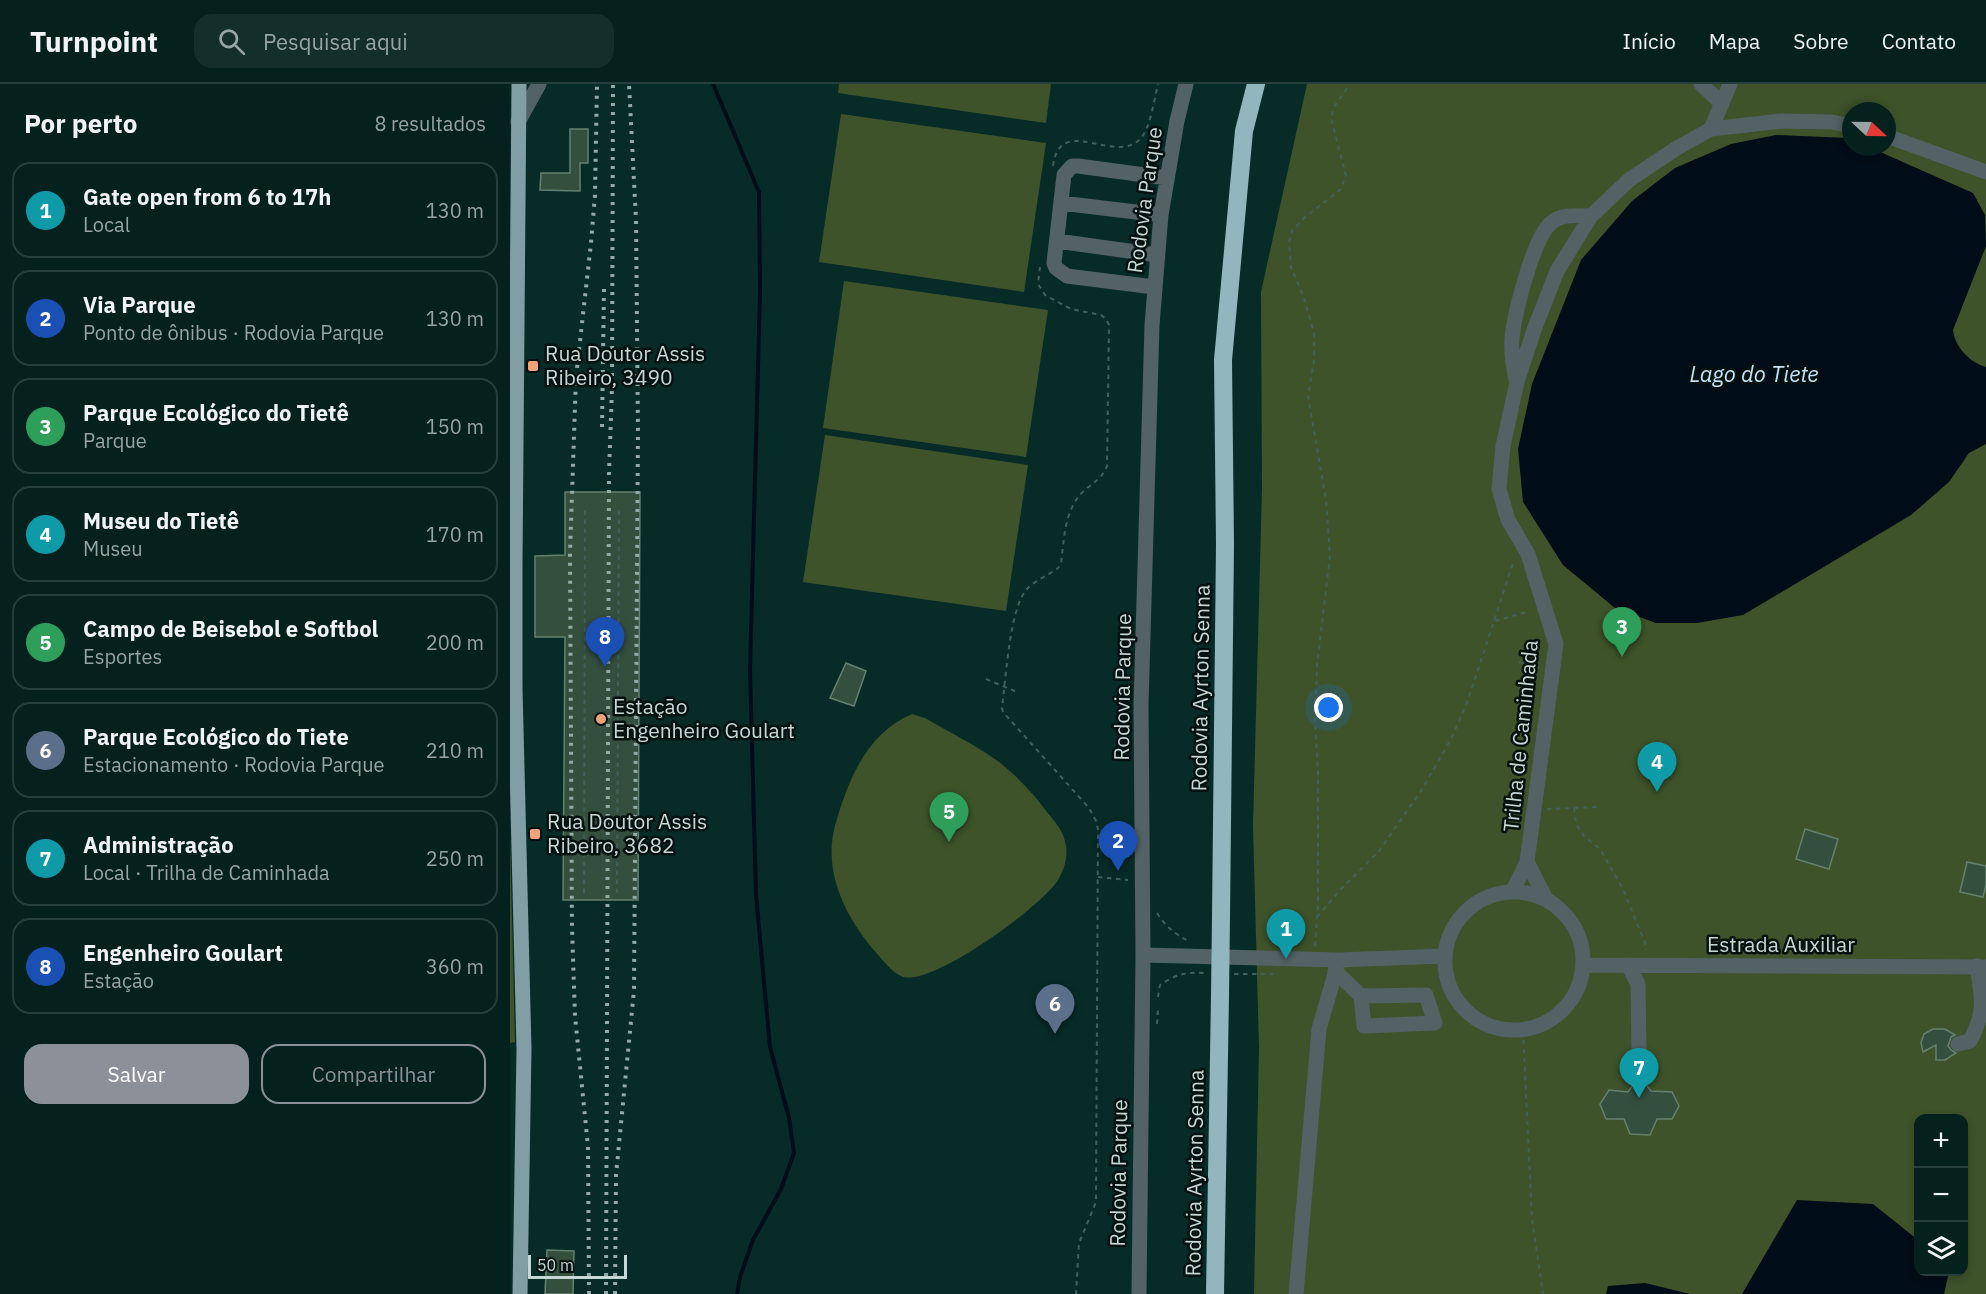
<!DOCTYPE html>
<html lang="pt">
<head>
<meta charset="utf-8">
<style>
  body { margin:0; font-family:"IBM Plex Sans",sans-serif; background:#132e2b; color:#f1f3f6 }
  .controls { position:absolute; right:18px; bottom:18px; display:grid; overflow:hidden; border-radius:12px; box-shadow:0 3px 9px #0003 }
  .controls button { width:54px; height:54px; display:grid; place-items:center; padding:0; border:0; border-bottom:2px solid #263e3c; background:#05211e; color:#f1f3f6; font:30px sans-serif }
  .compass { position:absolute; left:1332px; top:18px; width:54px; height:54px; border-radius:50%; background:#05211e; box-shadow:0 3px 9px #0003; rotate:112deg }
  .scale { position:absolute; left:18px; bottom:15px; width:99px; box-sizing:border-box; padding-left:6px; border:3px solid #c5d8d4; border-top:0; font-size:16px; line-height:21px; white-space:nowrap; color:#c5d8d4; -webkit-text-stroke:4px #04110f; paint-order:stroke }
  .you { position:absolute; left:819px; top:624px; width:21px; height:21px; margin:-15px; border:4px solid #fff; border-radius:50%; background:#1a73e8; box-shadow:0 0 0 9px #1a73e833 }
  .badge { display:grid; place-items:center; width:39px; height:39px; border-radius:50%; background:#8c9099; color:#fff; font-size:20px; font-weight:700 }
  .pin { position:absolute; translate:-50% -50px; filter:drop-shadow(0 2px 3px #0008) }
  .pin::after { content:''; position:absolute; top:32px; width:21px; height:18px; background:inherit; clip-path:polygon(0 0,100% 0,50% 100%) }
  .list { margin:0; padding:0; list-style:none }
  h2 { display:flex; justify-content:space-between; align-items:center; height:78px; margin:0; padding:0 24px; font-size:26px }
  h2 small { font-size:20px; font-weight:400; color:#97a3a4 }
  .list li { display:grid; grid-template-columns:39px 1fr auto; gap:18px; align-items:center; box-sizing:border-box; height:96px; margin:0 12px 12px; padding:0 12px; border:2px solid #263e3c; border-radius:18px }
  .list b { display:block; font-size:22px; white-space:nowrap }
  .list p { margin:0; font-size:20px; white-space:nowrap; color:#97a3a4 }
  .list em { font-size:20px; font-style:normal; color:#97a3a4 }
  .actions { display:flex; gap:12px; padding:18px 24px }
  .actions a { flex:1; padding:14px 0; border:2px solid #8c9099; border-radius:18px; text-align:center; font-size:21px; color:#8c9099 }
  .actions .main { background:#8c9099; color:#fff }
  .icon { flex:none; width:33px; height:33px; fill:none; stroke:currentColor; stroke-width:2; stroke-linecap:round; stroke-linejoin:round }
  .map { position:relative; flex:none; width:1476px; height:1210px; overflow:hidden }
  header { display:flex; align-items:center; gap:36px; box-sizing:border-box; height:84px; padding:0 30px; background:#05211e; border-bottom:2px solid #263e3c }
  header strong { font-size:28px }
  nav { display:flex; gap:33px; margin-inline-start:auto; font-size:21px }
  .search { width:420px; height:54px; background:#132e2b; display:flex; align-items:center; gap:15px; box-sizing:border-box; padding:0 21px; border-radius:18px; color:#97a3a4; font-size:22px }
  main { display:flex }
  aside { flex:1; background:#05211e }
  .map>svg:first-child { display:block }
</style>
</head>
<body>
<header>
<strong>Turnpoint</strong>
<div class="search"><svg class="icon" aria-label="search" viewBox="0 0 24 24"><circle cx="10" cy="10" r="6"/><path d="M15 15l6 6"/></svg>Pesquisar aqui</div>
<nav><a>Início</a><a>Mapa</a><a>Sobre</a><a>Contato</a></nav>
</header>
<main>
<aside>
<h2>Por perto<small>8 resultados</small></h2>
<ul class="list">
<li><span class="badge" style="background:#0f9aa8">1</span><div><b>Gate open from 6 to 17h</b><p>Local</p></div><em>130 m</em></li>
<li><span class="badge" style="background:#1a4fb4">2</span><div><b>Via Parque</b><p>Ponto de ônibus · Rodovia Parque</p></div><em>130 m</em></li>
<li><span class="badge" style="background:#2e9e5b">3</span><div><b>Parque Ecológico do Tietê</b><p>Parque</p></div><em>150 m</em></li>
<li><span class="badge" style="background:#0f9aa8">4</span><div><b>Museu do Tietê</b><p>Museu</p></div><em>170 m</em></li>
<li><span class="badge" style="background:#2e9e5b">5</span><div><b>Campo de Beisebol e Softbol</b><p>Esportes</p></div><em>200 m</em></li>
<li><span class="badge" style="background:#5c6f8a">6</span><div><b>Parque Ecológico do Tiete</b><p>Estacionamento · Rodovia Parque</p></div><em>210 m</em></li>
<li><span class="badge" style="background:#0f9aa8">7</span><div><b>Administração</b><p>Local · Trilha de Caminhada</p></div><em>250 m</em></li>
<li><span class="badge" style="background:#1a4fb4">8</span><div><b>Engenheiro Goulart</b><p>Estação</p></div><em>360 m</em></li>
</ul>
<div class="actions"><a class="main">Salvar</a><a>Compartilhar</a></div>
</aside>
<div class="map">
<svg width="1476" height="1210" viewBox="0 0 1476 1210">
  <rect width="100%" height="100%" fill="#072c28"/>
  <path fill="#3e532a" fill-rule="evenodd" d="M329 0H541L536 39 328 9Z
    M797 0H1476V1210H744L749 963 743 742 752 405 751 208ZM1341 27H1377V63H1341ZM1408 1034H1454V1188H1408Z
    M331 30 536 59 514 208 309 178Z
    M334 197 538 226 516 373 313 344Z
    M315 351 518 381 496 527 293 498Z
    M402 630 415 634C439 648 466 661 489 678 507 692 523 709 536 727 545 738 554 747 556 762 558 773 554 786 548 796 531 823 424 901 394 893 385 891 376 880 370 873 338 838 312 790 325 742 338 696 356 650 402 630Z
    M0 754 5 958 0 959Z"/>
  <path fill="#000c17" d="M1266 51 1338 54 1341 55V63H1359L1463 109 1475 131 1476 162 1443 246C1445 263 1459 278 1476 283V360L1459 369 1439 398 1401 431 1233 531 1187 539H1146L1105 524 1053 481 1013 418 1008 365 1022 300 1071 176 1122 117 1165 84 1221 60Z
    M1287 1116 1363 1120 1408 1156V1188H1439L1434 1210H1232Z
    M1135 1199 1180 1210H1096L1098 1202Z"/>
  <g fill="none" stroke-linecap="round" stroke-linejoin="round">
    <path stroke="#000c17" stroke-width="4" d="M203 0 249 108 250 207 240 586 246 811 260 963 279 1034 284 1069 271 1105 243 1156 230 1193 227 1210"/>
  </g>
  <path fill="#354f3f" stroke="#64806f" stroke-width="1.5" d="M60 45H78V79H70V107L30 106 31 89H60Z
    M55 408H130L128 816H53L55 553H25V472L55 471Z
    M336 579 356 587 344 622 320 614Z
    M1295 745 1328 755 1319 785 1286 775Z
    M1457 778 1476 782V801L1473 813 1450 808Z
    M1423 945H1435L1445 951 1441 953 1438 962 1441 966 1446 969 1435 976H1426V961L1413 968 1411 959 1414 950Z
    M1129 992 1141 1007 1162 1008 1169 1022 1162 1035H1147L1140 1051 1120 1050 1114 1035H1096L1090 1020 1099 1006 1118 1008Z
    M37 1166 64 1167 63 1210H35Z"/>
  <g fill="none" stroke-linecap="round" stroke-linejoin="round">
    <path stroke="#40605c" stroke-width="2" stroke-dasharray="4.5 4.5" stroke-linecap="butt" d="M543 82C550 28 606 83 631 54 640 44 645 13 648 0
      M530 183 528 200 535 211 561 225 591 231 596 235 599 241 597 382C592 396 578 401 569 412 554 431 554 457 551 480L548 484C539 491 524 497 517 505 499 525 496 596 492 624L493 628 579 724 586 737 588 745 586 1118 569 1159 566 1210
      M985 537 1020 527
      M1009 578 1029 583
      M476 595 507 608
      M1064 724 1066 740 1074 752 1090 765 1113 805 1135 859 1136 866
      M1037 725 1089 723
      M588 793 618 796
      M74 809 75 425
      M107 809 109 425
      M647 829C656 843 665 850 680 858
      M807 833 831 805 869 767 911 707 941 655 957 619 1004 476
      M805 862 808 821V689L805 637 807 581 820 472 816 416 798 312 804 277V249L794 214 781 183 779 159 782 147 794 134 830 106 836 92 821 34 824 23 840 0
      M724 890H763
      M648 913 650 901C666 890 676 888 694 889
      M647 940 648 925
      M1013 947 1022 1135 1033 1210"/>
    <path stroke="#536265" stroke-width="15" d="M1191 0 1212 20
      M8 38 29 0
      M1201 45 1220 0
      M1377 52 1476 88
      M551 119 651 131
      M547 157 647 171
      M644 203 557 192 546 184 544 179 554 91 562 82H568L657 94
      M1006 296C1003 282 1001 269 1002 255 1004 231 1023 154 1041 139 1052 129 1068 132 1081 132
      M1017 778 1036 815
      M1003 806 1017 778 1046 560 1018 470 998 436 989 405 993 362 1007 298 1024 246 1047 187 1081 132 1119 96 1167 64 1201 45 1271 37 1322 38 1341 42
      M935 877a69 69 0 1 1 138 0a69 69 0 1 1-138 0Z
      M633 871 829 876 934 872
      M1074 881 1476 883
      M1118 881 1128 900 1129 968
      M825 887 851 912 854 942 925 939 916 911 851 912
      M1448 960 1460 957C1476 927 1472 915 1467 882
      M629 1210 633 871 631 621 642 241 651 131 667 37 676 0
      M786 1210 809 945 829 876"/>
    <path stroke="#809ea4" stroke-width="15" d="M9 0 5 480V604L14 965 10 1210"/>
    <path stroke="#91b6bd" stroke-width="18" d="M711 832 715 460 713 276 734 47 746 0
      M705 1210 710 912"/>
    <path stroke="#93aaa6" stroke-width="4" stroke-dasharray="3 6" stroke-linecap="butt" d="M92 343 94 205
      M79 1210 78 1063 65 932 62 845 60 469 66 293 81 159 85 111 87 0
      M96 1210 99 390 102 304 103 0
      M105 1210 106 1091 124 906 128 348 126 136 119 0"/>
    <path stroke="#91b6bd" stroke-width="18" d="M710 912 711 832"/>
  </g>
  <g fill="#efa376" stroke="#04110f" stroke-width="2">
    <rect x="17" y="276" width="12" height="12" rx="3"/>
    <circle cx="91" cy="635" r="6"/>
    <rect x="19" y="744" width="12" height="12" rx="3"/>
  </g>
  <g text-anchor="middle" stroke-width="5" stroke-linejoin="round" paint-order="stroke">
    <g font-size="21" fill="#c5d8d4" stroke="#04110f">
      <text transform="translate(635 116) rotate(-82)" y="7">Rodovia Parque</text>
      <text transform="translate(613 603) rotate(-89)" y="7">Rodovia Parque</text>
      <text transform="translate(691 604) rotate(-89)" y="7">Rodovia Ayrton Senna</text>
      <text transform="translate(1011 652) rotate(-84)" y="7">Trilha de Caminhada</text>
      <text x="1271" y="868">Estrada Auxiliar</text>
      <text transform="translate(609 1089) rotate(-89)" y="7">Rodovia Parque</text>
      <text transform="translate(685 1089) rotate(-89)" y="7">Rodovia Ayrton Senna</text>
    </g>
    <g font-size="21" fill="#c5d8d4" stroke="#04110f" text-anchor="start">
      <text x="35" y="277">Rua Doutor Assis<tspan x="35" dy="24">Ribeiro, 3490</tspan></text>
      <text x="103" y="630">Estação<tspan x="103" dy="24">Engenheiro Goulart</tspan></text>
      <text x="37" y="745">Rua Doutor Assis<tspan x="37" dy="24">Ribeiro, 3682</tspan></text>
    </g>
    <g font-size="22" font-style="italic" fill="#c1e2f9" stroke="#04110f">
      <text x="1244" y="298">Lago do Tiete</text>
    </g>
  </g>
</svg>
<div class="controls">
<button>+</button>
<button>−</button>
<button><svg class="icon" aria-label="layers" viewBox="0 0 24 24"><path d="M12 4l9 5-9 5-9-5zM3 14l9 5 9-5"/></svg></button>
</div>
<svg class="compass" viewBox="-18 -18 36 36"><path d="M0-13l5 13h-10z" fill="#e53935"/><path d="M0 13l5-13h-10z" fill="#97a3a4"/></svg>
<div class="scale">50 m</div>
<div class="you"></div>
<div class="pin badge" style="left:776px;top:875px;background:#0f9aa8">1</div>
<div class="pin badge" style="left:608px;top:787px;background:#1a4fb4">2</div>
<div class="pin badge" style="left:1112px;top:573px;background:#2e9e5b">3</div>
<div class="pin badge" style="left:1147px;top:708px;background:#0f9aa8">4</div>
<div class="pin badge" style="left:439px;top:758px;background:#2e9e5b">5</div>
<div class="pin badge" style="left:545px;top:950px;background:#5c6f8a">6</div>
<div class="pin badge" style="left:1129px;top:1014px;background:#0f9aa8">7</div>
<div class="pin badge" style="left:95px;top:583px;background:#1a4fb4">8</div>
</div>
</main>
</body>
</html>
